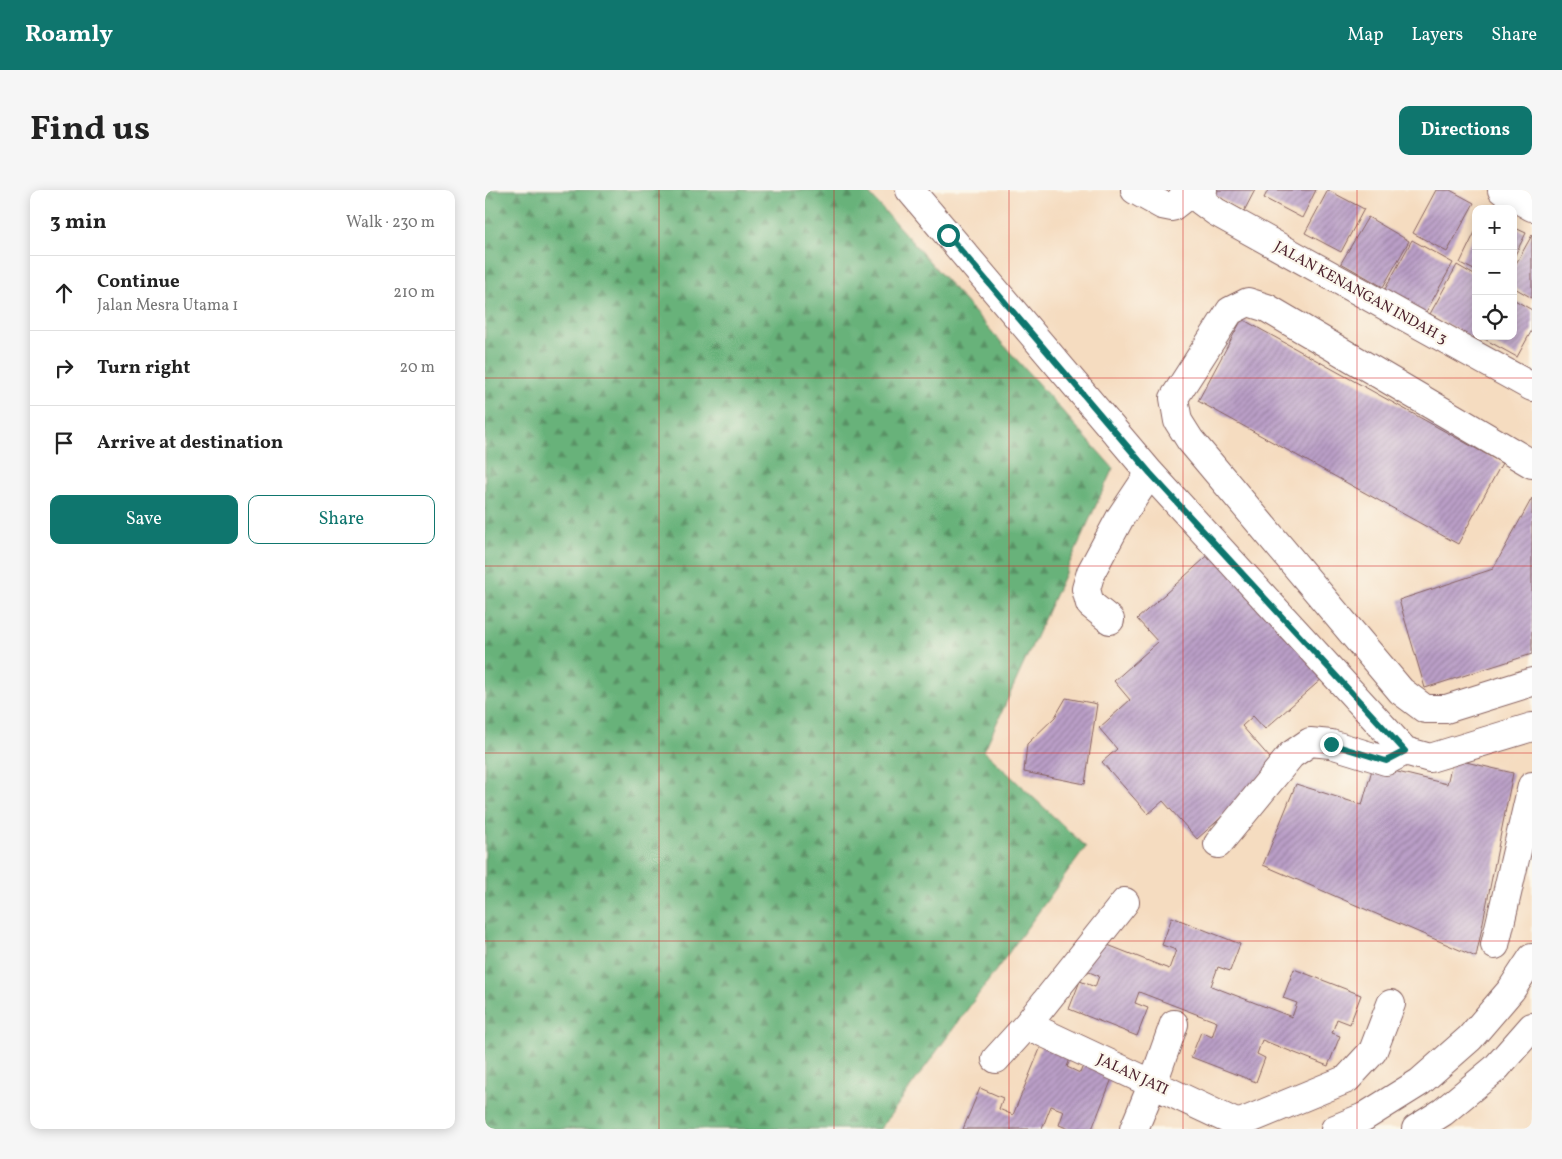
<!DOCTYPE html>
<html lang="en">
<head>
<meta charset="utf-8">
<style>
  body { margin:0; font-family:Vollkorn,serif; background:#f6f6f6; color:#222 }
  .controls { position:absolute; right:15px; top:15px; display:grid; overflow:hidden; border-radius:10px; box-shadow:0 2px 12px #0003 }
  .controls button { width:45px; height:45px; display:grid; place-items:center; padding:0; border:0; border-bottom:1px solid #e0e0e0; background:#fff; color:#222; font:25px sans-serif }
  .stop { position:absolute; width:15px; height:15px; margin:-11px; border:4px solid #0f766e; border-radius:50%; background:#fff }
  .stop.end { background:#0f766e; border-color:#fff; box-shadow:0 1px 5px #0008 }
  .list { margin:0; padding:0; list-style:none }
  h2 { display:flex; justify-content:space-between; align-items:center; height:65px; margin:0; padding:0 20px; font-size:21px }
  h2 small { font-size:16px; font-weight:400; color:#767676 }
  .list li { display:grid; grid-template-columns:32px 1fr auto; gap:15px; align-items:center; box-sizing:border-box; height:75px; padding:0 20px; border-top:1px solid #e0e0e0 }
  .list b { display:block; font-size:19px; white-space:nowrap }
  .list p { margin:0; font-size:16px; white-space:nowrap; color:#767676 }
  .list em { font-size:16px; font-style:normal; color:#767676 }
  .actions { display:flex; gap:10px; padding:15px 20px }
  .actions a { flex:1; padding:11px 0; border:1px solid #0f766e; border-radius:10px; text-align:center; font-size:18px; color:#0f766e }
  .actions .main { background:#0f766e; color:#fff }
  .icon { flex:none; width:28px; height:28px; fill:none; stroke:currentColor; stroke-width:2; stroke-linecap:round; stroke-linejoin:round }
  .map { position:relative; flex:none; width:1047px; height:939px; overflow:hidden; border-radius:10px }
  header { display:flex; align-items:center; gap:30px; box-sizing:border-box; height:70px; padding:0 25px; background:#0f766e; color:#fff }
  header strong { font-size:24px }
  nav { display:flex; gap:28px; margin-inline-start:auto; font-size:18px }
  .intro { display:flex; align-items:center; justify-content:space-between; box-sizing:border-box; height:120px; padding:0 30px }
  h1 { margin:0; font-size:35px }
  .button { padding:12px 22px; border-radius:10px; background:#0f766e; color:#fff; font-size:18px; font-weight:700 }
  main { display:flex; gap:30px; padding:0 30px }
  aside { flex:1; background:#fff; border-radius:10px; box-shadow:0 2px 12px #0003 }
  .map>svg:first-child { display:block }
</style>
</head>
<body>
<header>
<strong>Roamly</strong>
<nav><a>Map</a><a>Layers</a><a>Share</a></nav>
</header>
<div class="intro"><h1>Find us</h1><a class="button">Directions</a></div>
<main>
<aside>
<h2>3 min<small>Walk · 230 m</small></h2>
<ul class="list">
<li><svg class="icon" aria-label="ahead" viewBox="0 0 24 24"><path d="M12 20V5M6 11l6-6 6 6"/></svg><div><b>Continue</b><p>Jalan Mesra Utama 1</p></div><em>210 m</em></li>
<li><svg class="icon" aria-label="right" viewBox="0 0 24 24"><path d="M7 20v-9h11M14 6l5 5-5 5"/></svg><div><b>Turn right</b></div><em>20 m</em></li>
<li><svg class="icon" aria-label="arrive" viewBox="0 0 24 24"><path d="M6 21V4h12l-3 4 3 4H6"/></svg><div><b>Arrive at destination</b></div></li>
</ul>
<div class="actions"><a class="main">Save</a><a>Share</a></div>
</aside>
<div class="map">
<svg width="1047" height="939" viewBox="0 0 1047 939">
  <defs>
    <pattern id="forest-firs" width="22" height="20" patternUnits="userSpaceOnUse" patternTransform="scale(1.25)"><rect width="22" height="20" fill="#68b27a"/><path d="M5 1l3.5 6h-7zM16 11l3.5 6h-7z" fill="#589064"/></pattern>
    <pattern id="building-hatch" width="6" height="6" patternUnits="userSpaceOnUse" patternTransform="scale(1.25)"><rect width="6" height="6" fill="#ba9fc7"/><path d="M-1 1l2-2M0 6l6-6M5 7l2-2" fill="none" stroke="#9981a2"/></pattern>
  </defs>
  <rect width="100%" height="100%" fill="#fbf7ec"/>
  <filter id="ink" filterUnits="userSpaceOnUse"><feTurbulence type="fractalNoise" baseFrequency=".02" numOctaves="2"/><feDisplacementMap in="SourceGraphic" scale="10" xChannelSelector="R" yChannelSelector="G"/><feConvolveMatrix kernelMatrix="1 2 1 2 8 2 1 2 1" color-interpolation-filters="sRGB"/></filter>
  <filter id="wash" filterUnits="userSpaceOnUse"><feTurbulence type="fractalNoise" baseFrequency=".0096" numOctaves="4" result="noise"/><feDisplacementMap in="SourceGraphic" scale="20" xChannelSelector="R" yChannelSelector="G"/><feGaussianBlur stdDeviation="1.12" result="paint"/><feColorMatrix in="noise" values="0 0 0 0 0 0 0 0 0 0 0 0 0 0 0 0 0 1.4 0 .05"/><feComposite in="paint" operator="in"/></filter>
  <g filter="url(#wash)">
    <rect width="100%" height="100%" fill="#f5dcc0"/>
    <path fill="url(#forest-firs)" stroke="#596852" d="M0 0H381L628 278 499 561 601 657 395 939H0Z"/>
    <g id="blocks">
      <path fill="url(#building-hatch)" d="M722 0H770L759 21 722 1Z
        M783 0H831L817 28 779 8Z
        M843 0 879 19 856 62 820 43Z
        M951 0H965L989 13 962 62 928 43Z
        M883 27 924 51 898 97 856 73Z
        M1028 37 1041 43 1028 69Z
        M991 40V81L975 73Z
        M1047 45V108L1028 97V79Z
        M927 50 968 73 935 133 894 110Z
        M972 75 991 86V144L988 149 945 124Z
        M1028 109 1047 120V140L1032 167 994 146H1028Z
        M757 129 1017 273 973 354 713 211Z
        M1047 308V464L940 498 914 410 1008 379Z
        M728 361 839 487 780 539 768 526 757 536 793 577 712 649 678 611 663 624 617 572 632 559 614 538 645 510 629 491 673 452 652 429Z
        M581 508 612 514 600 594 539 582 542 554 570 527Z
        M968 569 1028 583 991 767 778 675 811 594 877 615 888 576 962 594Z
        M687 727 755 754 745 781 733 777 726 796 807 827 812 813 798 808 809 779 876 805 865 834 852 829 847 843 855 846 843 876 777 850 772 864 780 868 771 892 706 867 716 842 727 847 732 832 654 802 650 813 663 818 652 846 584 819 595 791 610 797 614 786 599 780 610 750 684 779 691 760 677 755Z
        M557 854 586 866 582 877 595 883 601 868 630 881 607 939H584L574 935 579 921 566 916 557 939H478L495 898 518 908 514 919 528 925Z"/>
    </g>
  </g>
  <g filter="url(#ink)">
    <use href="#blocks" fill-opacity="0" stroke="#86615f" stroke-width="1"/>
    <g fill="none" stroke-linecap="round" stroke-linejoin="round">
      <defs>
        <path id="minor" d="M425 0 665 283 920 561 945 568 1047 537
          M650 0 677 15 687 17 696 10 701 0
          M718 0 716 11 731 22 1047 197
          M1017 0 1047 17
          M1047 274 782 118 763 112 745 121 689 208 693 231 705 250 916 501 940 519H961L1047 492
          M625 430 605 414 601 399 606 382 635 328 665 283
          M733 654 806 565 825 552 846 554 901 571 920 561
          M1010 755 1047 596
          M542 835 753 934
          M511 869 542 835 640 712
          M753 934 862 889 888 861 906 814
          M649 939 668 893 689 834
          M850 939 879 927 935 892 985 848 1026 800 1047 768
          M931 939 958 922 1011 878 1047 837"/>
      </defs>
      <use href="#minor" stroke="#86615f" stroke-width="30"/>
      <use href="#minor" stroke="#fff" stroke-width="28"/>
    </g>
  </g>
  <g fill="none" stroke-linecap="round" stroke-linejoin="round" filter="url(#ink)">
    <path stroke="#0f766e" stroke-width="6" d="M463 45 665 283 920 561 901 571 846 554"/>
  </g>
  <path fill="none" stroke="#d62828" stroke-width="1" stroke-opacity="0.55" d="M174 0V939M349 0V939M524 0V939M698 0V939M872 0V939M0 188H1047M0 376H1047M0 563H1047M0 751H1047"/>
  <g text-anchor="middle" stroke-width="4.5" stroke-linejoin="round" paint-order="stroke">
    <g font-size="15" fill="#4a1f2b" stroke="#fbf7ec">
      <text transform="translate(876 102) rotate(29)" y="5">JALAN KENANGAN INDAH 3</text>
      <text transform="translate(648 884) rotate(25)" y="5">JALAN JATI</text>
    </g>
  </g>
</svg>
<div class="controls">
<button>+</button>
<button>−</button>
<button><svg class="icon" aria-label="locate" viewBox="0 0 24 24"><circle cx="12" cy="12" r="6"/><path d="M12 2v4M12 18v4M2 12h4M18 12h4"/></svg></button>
</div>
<div class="stop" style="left:463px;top:45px"></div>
<div class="stop end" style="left:846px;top:554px"></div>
</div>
</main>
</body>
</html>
